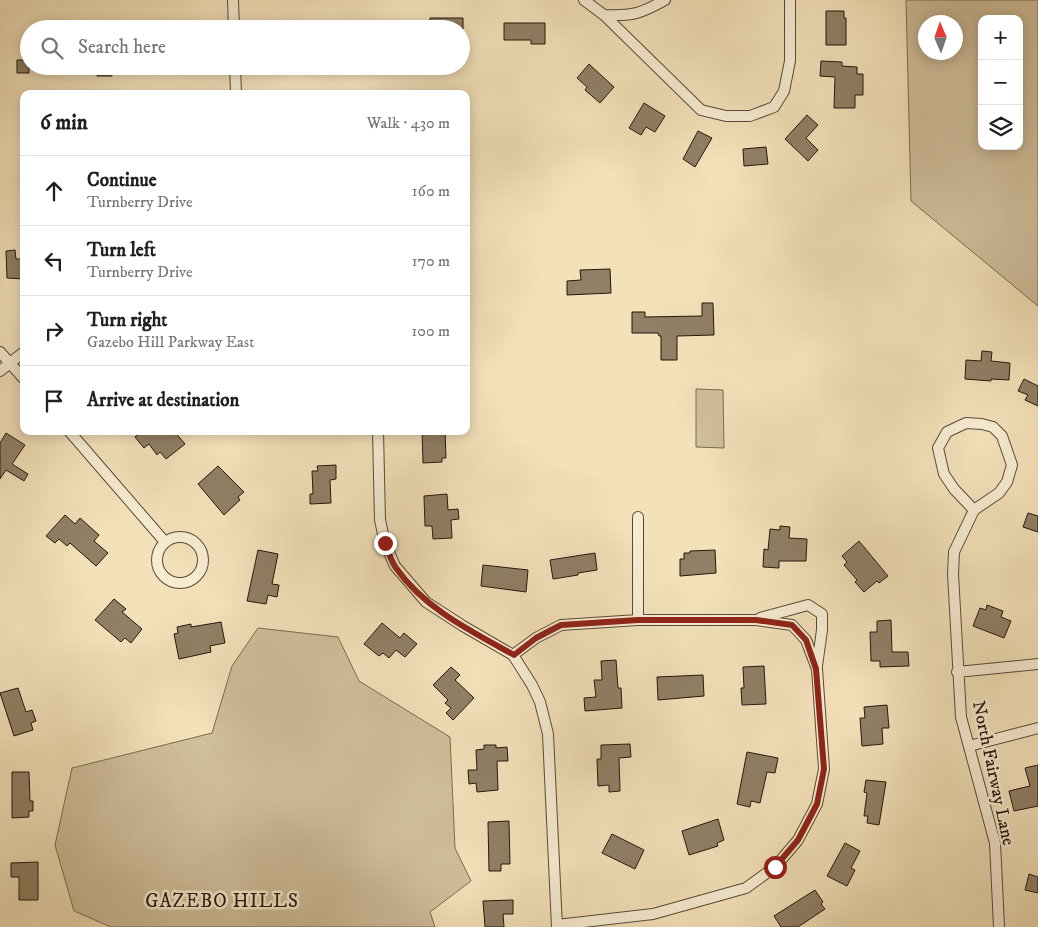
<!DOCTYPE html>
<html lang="en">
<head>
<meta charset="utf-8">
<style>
  body { margin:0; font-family:"IM FELL DW Pica",serif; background:#f2f2f2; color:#202124 }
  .controls { position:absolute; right:15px; top:15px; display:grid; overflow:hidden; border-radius:10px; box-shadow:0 2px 12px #0003 }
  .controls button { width:45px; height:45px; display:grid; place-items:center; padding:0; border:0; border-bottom:1px solid #e0e0e0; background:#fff; color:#202124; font:25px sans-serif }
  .compass { position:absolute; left:918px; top:15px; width:45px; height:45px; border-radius:50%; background:#fff; box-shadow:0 2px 12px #0003; rotate:358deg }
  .stop { position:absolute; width:15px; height:15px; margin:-11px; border:4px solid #8f2418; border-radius:50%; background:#fff }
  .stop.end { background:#8f2418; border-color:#fff; box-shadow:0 1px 5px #0008 }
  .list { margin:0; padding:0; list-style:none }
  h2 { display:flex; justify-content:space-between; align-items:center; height:65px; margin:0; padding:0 20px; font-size:21px }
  h2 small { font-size:16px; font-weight:400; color:#757577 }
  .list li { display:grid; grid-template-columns:32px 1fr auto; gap:15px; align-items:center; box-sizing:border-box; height:70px; padding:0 20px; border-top:1px solid #e0e0e0 }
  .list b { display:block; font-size:19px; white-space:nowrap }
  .list p { margin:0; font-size:16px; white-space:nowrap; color:#757577 }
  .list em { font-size:16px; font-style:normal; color:#757577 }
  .icon { flex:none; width:28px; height:28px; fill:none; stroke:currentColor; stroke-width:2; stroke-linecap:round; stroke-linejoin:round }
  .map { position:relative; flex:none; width:1038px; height:927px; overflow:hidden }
  .search { position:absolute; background:#fff; box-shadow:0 2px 12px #0003; left:20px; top:20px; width:450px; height:55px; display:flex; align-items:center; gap:12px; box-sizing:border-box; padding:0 18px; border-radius:28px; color:#757577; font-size:19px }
  .panel { position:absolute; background:#fff; box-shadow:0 2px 12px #0003; left:20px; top:90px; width:450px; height:345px; border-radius:10px }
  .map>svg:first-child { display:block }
</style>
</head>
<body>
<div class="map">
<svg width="1038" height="927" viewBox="0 0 1038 927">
  <rect width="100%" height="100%" fill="#f3e1ba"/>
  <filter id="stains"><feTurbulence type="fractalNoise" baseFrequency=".004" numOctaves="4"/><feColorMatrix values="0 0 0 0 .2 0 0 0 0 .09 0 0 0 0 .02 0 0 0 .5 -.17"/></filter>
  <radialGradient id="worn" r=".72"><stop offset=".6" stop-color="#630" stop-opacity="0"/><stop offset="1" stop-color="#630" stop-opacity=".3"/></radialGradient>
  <path fill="#d0bf9c" stroke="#7a6b54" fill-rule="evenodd" d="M906 0H1038V306L911 201ZM982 19H1019V146H982ZM956 22V52H926V22Z
    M696 389 723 390 724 448 696 447Z
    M258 628 338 637 359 681 450 737 455 848 471 881 430 912 435 927H111L74 911 55 845 72 768 212 733 232 666Z"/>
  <path fill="#908066" stroke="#25170c" d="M826 11H844V18H846V45H826Z
    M430 18H463V29H430Z
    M504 23H545V44H531V40H504Z
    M17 60H29V73H17Z
    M821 61 842 62V66L857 67V74H863V95H855V108H834L835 77 820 76Z
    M589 64 614 87 600 103 585 90 587 87 577 78Z
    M97 66H111L112 76H97Z
    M644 103 665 116 655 132 646 127 641 135 629 128Z
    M807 115 818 125 806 138 818 150 808 161 785 139Z
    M698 131 712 138 695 167 683 159Z
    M766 147 768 164 744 166 743 149Z
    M15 250 16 259H24V279L7 278 6 251Z
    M610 269 611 293 567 295V281L581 280 580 270Z
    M702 303H713L714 335 677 336V360H661V336H659L658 333H632V312H645V317L702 316Z
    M982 351 992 352 991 361 1010 363 1009 380 991 379V381L965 379 966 360 981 361Z
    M1024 379 1038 386V406L1025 400 1028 395 1018 391Z
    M142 431H174L185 444 166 459 160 452 157 455 149 444 144 448 135 437Z
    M422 431H445L446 458H442V462L423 463Z
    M6 433 25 445 12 464 28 474 24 481 6 470 0 479V443Z
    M336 465V479L330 480 331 503 310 504V494H313L312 471H318L317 466Z
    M218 466 244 492 238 497 240 500 224 515 198 484Z
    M447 494 448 510 458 509 459 519 451 520 452 538 433 539 432 526H425L424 496Z
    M1028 513 1038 516V532L1023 527Z
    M65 515 75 524 80 518 99 535 94 541 108 553 96 566 70 543 67 546 59 539 55 543 46 536Z
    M780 526 790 527 789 538 807 539 806 561H779V568L763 567 764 549 768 550 770 529 780 530Z
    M859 541 888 576 879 583 877 581 864 592 855 582 857 580 844 565 847 562 842 556Z
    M258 550 278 554 272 584 279 585 277 597 268 595 266 604 247 601Z
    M715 550 716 573 680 576V559H684V553H690V551Z
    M595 553 597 570 578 573V575L553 579 550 560Z
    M483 565 528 570 526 592 481 586Z
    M114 599 126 609 122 612 142 629 131 643 125 638 121 642 95 620Z
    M987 605 1003 611 1001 617 1011 621 1004 638 973 626 980 608 986 610Z
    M891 620 892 652H908L909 666 880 667V661H871L870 632H877V621Z
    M221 622 225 643 210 646 211 652 179 659 174 634 178 633 177 627 191 624V627Z
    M382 623 400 638 404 633 417 644 405 657 396 650 389 658 383 653 379 656 364 644Z
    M616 660 618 688H621L622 708 585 711 584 698 596 697 594 680H602L601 661Z
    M764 666 766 704 742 705 741 688H744L743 667Z
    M451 667 460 675 455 680 474 698 453 720 446 713 451 708 445 703 448 700 433 685Z
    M703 675 704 696 658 700 657 677Z
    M18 688 26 712 32 710 36 721 31 723 33 730 14 736 0 693Z
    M887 705 889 728H882L883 744 862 746 860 718H865L864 707Z
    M630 744 631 757 619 758 620 791 609 792V785L598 786 597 759H601V745Z
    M484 745H496V748L507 747 508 761H497L498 790 477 792 476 783 469 784 468 770H477L476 750 484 749Z
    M747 752 778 758 775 773 767 772 760 803 751 801 750 807 737 804Z
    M1038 765V806L1014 811 1009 791 1030 786 1025 768Z
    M12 772H29L30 801H33V811H29V817L12 818Z
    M866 780 886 782 879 825 867 823 868 816H864L867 793 864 792Z
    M718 819 724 840 717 843 718 846 689 855 682 831Z
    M509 821 510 864H501V871H489L488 822Z
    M612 834 644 850 635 869 602 853Z
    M845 843 860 851 851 868 855 870 847 886 827 876Z
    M38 862V900H19V877H11V863Z
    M1029 874 1038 877V893L1025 890Z
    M815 890 823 902 821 904 825 909 798 927H781L774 916Z
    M513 900V914H503L504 927H485L483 901Z"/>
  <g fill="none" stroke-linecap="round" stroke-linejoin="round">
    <defs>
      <path id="street" d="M233 0 234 29
        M584 0 604 15
        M665 0C640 14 633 16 604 15L701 110 726 116H750L774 107 784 91 790 61V0
        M235 66 236 94
        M0 352 24 379
        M0 371 24 352
        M69 431 165 542
        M378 431 380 520 385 543 395 566 426 602 463 626 513 655 532 685 540 702 548 734 557 927
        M974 510 954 489 944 474 938 448 947 432 966 423 982 424 993 427 1002 436 1012 465 1007 482 999 493 974 510 954 552 953 574 961 717 995 843 999 927
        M638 517V620
        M157 560a23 23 0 1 1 46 0a23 23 0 1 1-46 0Z
        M760 618 808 605 822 614V630L817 666
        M513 655 536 638 561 625 638 620H756L792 625 806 640 817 669 824 769 817 804 798 840 775 867 746 888 653 914 557 925
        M957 672 1038 664
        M969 746 1038 728"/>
    </defs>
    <use href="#street" stroke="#584a38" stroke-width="12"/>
    <use href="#street" stroke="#f7ecd2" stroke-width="10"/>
  </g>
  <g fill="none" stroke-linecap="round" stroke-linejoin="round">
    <path stroke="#8f2418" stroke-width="6" d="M385 543C388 551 391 561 396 568 425 609 471 631 514 655L536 638 561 625 638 620H756L792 625 806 640 816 669 824 769 817 804 798 840 775 867"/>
  </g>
  <g text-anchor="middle" stroke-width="5" stroke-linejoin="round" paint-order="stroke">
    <g font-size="18" fill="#25170c" stroke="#f7ecd2">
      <text transform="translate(994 773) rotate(78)" y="6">North Fairway Lane</text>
    </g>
    <g font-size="19" letter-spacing="1" fill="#25170c" stroke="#f7ecd2">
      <text x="222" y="907">GAZEBO HILLS</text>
    </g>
  </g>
  <rect width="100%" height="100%" filter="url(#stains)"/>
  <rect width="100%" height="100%" fill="url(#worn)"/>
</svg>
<div class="controls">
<button>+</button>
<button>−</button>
<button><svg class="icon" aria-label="layers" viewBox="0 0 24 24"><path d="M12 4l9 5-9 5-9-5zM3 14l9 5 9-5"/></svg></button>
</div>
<svg class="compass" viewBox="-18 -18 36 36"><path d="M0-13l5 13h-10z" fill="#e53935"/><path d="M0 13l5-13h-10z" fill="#757577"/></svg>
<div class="stop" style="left:775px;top:867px"></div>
<div class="stop end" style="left:385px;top:543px"></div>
<div class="search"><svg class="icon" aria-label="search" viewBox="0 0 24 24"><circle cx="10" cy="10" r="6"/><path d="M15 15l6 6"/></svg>Search here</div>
<section class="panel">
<h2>6 min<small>Walk · 430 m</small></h2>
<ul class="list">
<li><svg class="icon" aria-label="ahead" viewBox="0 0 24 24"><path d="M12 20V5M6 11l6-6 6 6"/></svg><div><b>Continue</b><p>Turnberry Drive</p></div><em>160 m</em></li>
<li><svg class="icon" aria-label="left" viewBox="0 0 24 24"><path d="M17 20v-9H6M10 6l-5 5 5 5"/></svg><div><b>Turn left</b><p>Turnberry Drive</p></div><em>170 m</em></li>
<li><svg class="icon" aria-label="right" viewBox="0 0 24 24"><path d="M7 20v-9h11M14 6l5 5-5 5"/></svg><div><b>Turn right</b><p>Gazebo Hill Parkway East</p></div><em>100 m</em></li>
<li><svg class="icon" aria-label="arrive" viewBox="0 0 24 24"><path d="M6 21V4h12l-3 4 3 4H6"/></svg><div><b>Arrive at destination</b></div></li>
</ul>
</section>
</div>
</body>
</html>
